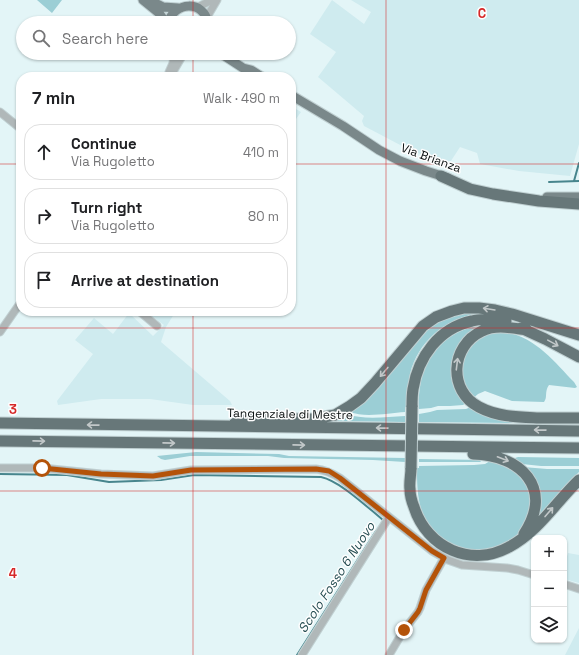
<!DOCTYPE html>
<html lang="en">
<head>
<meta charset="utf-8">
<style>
  body { margin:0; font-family:"Space Grotesk",sans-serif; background:#f6f6f6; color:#202124 }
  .controls { position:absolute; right:12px; bottom:12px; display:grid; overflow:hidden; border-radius:8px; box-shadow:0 1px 3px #0004 }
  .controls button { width:36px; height:36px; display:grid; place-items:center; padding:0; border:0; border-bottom:1px solid #e0e0e0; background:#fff; color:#202124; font:20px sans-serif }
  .stop { position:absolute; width:12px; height:12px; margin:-9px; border:3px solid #b45309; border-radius:50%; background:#fff }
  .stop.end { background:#b45309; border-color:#fff; box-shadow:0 1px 4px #0008 }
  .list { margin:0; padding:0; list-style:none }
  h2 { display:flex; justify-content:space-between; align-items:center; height:52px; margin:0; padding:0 16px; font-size:17px }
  h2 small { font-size:13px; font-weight:400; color:#757577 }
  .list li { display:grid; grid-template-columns:26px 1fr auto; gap:12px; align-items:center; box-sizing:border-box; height:56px; margin:0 8px 8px; padding:0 8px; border:1px solid #e0e0e0; border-radius:16px }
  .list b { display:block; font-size:15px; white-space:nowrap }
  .list p { margin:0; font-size:13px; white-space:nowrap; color:#757577 }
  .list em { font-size:13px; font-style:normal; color:#757577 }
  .icon { flex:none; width:22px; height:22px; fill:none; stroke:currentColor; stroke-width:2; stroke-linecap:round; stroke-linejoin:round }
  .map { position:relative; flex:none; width:579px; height:655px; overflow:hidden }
  .search { position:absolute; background:#fff; box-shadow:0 1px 3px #0004; left:16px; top:16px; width:280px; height:44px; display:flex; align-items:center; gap:10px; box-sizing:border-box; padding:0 14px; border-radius:22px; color:#757577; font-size:15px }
  .panel { position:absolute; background:#fff; box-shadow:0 1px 3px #0004; left:16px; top:72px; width:280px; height:244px; border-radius:16px }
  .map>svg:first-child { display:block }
</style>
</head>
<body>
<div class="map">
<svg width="579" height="655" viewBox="0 0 579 655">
  <rect width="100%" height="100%" fill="#e3f5f7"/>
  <path fill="#cfebef" d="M332 0 364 24 371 12 351 0H579V144L570 176 519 171 480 164 477 153 460 147 449 164 434 160 404 147 364 126 362 121 364 116 318 77 336 52 310 34Z
    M291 106 301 112 291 126Z
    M145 311H176L166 327 161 342 230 401 232 405H193L150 399H101L58 405 57 401 93 354 75 340 94 318 113 334 129 313 153 336 164 325Z
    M568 553 579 555V583L564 579V566Z
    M579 628V655H565Z"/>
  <path fill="#9bced5" d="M37 0H62L52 13Z
    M465 313H474L475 314C444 320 418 342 410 374 408 385 407 396 407 407H405V412C389 413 365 418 350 412L423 334C435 323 449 316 465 313Z
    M485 325 458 352 466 403 463 405 450 406H438L431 408 419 409C418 403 419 394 420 387 425 352 450 328 485 325Z
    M491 333C527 327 552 359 574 382L577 387 575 388 549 385C544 392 548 397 544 402L512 401 485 391 478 394 471 400 463 384 462 364 468 350 475 341Z
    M471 407 492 418 512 422V423L419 422V414L430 412 437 410 466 409Z
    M345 414C364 420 385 417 405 416V422L335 421Z
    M196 452 279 454 289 456 405 458V462L373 460 284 458 268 456H190L165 460 161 459 157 456Z
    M518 457 579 458V466H541L522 464 523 467 547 469H579V472L561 490 538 521 539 503 515 460V458Z
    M419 459 483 460 480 462H419Z
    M490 461C506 465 524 474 529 491 530 494 530 497 530 500 531 510 531 512 526 520 522 529 518 536 509 541 479 559 439 549 424 516 417 501 417 484 417 468H419V466L474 465 485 464Z"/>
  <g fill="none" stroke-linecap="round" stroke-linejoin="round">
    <path stroke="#47858d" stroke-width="2" d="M574 181 579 163
      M549 182 579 181
      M0 474 67 475 109 482 161 480 194 475 321 477C340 481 367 507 383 520V521
      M297 655 376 531"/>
    <defs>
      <path id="minor" d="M194 7 200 6 212 0
        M207 17 217 0
        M169 72 173 63 174 53
        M170 77 184 53
        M0 112 21 129
        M139 311 157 326
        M0 332 21 302
        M0 468H42L101 474 153 476 191 470 316 469C326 470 332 473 340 478L432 551 448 560 462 565 507 568 518 570 534 575
        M564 584 579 589
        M302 655 389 517
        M389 655 404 630 418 612 420 608 426 590 444 558"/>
      <path id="major" d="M143 0 159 13 166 23
        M149 0 163 7 178 8
        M168 23C174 1 204 0 208 23
        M220 53 243 68 251 70 262 77
        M291 95 343 126 379 150 400 161 426 171 448 178
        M547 197H579"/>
      <path id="highway" d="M441 176 470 189 493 194 539 201 579 204
        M521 328 545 339 579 357
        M527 330C512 328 496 324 482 331 450 346 448 391 479 407 498 417 518 417 539 418 552 418 566 418 579 418
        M412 407C412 401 412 395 413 389 418 357 439 328 472 321 483 318 494 320 506 321
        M0 423 579 431
        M235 423 249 419H313L335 415 350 406 361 398 375 383 423 326 436 317 452 311 464 308H479L495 310 512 314 579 335
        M0 441 579 448
        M473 454C521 455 554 488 524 534
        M411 468C411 475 409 483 410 489 410 495 412 502 414 507 427 548 471 568 509 547 538 532 556 502 579 480"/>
    </defs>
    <use href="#minor" stroke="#c0d0d2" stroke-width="9"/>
    <use href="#major" stroke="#c0d0d2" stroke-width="11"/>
    <use href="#highway" stroke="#c0d0d2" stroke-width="13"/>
    <use href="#minor" stroke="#b0b8b9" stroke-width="7"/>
    <use href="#major" stroke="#7a888a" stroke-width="9"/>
    <use href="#highway" stroke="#677779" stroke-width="11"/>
    <defs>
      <path id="highway-bridge" d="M411 468 412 407"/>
    </defs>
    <use href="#highway-bridge" stroke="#c0d0d2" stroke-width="13" stroke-linecap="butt"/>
    <use href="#highway-bridge" stroke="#677779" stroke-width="11"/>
  </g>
  <defs><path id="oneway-shaft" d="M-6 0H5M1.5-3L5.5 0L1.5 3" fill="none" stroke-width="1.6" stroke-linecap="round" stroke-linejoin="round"/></defs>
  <g stroke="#c2c8c9">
    <use href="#oneway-shaft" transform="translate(489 309) rotate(-171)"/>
    <use href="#oneway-shaft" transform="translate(553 343) rotate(29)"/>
    <use href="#oneway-shaft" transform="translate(457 364) rotate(-83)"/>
    <use href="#oneway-shaft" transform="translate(384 372) rotate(130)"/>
    <use href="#oneway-shaft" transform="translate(93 425) rotate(-179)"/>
    <use href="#oneway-shaft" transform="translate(382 428) rotate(-179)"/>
    <use href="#oneway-shaft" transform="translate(540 430) rotate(-179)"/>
    <use href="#oneway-shaft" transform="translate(39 441) rotate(1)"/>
    <use href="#oneway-shaft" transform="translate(169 443) rotate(1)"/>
    <use href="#oneway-shaft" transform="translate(299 445) rotate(1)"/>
    <use href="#oneway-shaft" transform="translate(503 459) rotate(21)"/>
    <use href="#oneway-shaft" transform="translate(549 512) rotate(-49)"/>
  </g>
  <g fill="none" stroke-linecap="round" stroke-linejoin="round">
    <path stroke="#b45309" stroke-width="5" d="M42 468 101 474 153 476 191 470 316 469 329 471 340 478 432 551 444 558 426 590 420 608 418 612 404 630"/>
  </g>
  <path fill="none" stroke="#d62828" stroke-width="1" stroke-opacity="0.55" d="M193 0V23M386 0V655M193 53V77M0 164H21M291 164H579M193 311V655M0 328H579M0 491H579"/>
  <g text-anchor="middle" stroke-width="3" stroke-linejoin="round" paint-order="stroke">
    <g font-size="12" fill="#070d0d" stroke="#fefefe">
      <text transform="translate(431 158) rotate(20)" y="4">Via Brianza</text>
      <text transform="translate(290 414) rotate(1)" y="4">Tangenziale di Mestre</text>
    </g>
    <g font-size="13" font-style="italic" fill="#254d52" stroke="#fefefe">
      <text transform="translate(336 577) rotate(-57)" y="5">Scolo Fosso 6 Nuovo</text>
    </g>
  </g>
  <g font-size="13" text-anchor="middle" font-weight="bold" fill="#d62828" stroke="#fefefe" stroke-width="3" stroke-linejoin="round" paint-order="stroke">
    <text x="482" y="18">C</text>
    <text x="13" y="414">3</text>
    <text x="13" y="578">4</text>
  </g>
</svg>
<div class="controls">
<button>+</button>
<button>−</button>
<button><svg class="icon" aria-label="layers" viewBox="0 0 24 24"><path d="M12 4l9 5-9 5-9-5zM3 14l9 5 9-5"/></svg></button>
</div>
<div class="stop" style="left:42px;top:468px"></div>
<div class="stop end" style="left:404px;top:630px"></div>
<div class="search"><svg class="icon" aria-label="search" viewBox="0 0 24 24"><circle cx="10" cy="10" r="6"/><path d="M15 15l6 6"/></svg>Search here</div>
<section class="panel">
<h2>7 min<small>Walk · 490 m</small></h2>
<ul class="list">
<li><svg class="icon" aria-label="ahead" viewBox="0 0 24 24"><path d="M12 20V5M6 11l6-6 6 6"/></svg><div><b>Continue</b><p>Via Rugoletto</p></div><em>410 m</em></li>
<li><svg class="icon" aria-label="right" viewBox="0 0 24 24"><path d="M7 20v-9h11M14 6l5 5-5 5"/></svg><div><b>Turn right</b><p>Via Rugoletto</p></div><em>80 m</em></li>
<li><svg class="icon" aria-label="arrive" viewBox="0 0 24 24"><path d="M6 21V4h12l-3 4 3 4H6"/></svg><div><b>Arrive at destination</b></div></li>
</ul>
</section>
</div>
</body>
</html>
